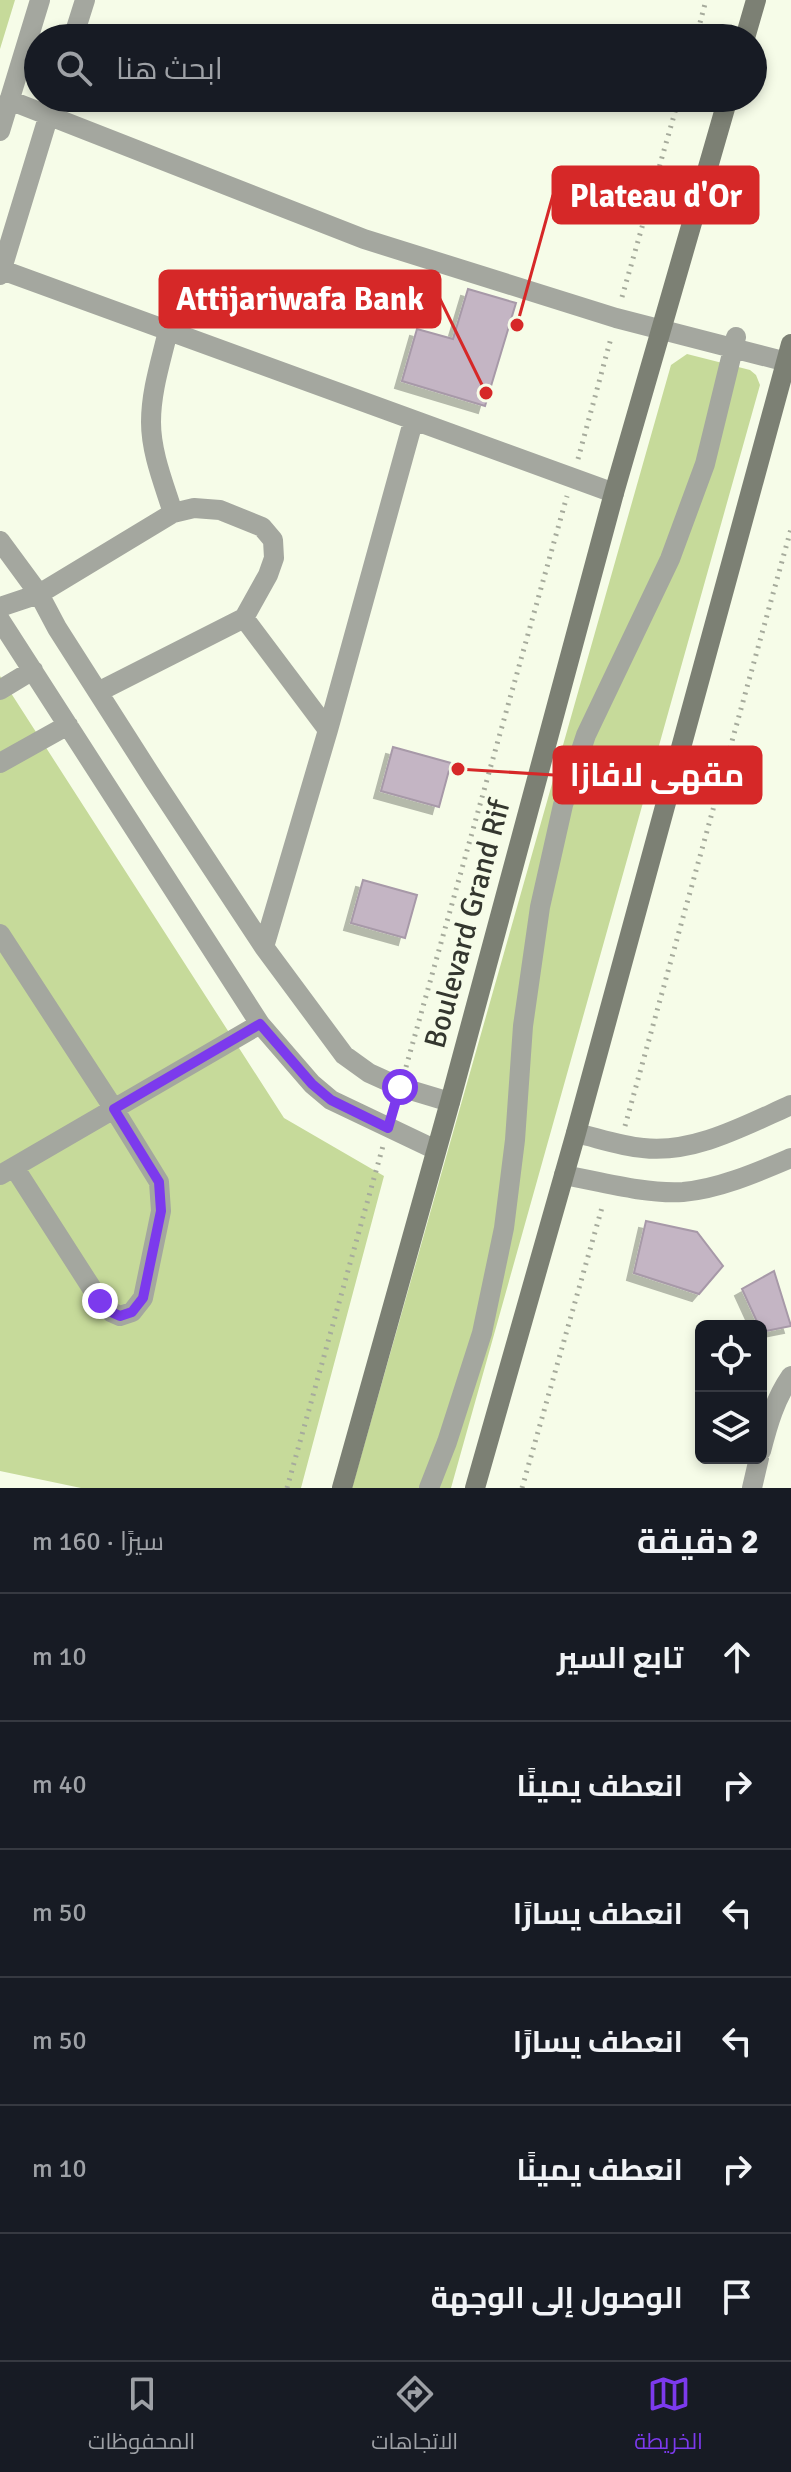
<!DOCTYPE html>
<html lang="ar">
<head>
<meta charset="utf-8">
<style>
  body { margin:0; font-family:Signika,Cairo,sans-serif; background:#242831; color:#f1f3f6; direction:rtl }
  .controls { position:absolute; right:24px; bottom:24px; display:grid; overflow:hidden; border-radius:12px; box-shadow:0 4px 12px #0003 }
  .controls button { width:72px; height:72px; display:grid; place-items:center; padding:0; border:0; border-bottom:2px solid #363941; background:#171b24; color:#f1f3f6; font:40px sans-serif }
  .stop { position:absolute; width:24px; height:24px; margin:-18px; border:6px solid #7c3aed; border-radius:50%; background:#fff }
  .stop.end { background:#7c3aed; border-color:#fff; box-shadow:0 2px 8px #0008 }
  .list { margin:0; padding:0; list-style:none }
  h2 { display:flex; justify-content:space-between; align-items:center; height:104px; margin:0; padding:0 32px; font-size:34px }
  h2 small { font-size:26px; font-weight:400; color:#9ea1a6 }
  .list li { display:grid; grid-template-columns:52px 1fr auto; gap:24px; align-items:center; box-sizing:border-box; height:128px; padding:0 32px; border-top:2px solid #363941 }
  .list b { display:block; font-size:30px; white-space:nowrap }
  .list em { font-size:26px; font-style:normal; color:#9ea1a6 }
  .icon { flex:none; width:44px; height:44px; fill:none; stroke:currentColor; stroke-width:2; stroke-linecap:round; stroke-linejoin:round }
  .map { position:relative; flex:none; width:791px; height:1488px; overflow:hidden; direction:ltr }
  .search { position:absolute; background:#171b24; box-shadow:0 4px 12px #0003; left:24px; right:24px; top:24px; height:88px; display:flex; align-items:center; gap:20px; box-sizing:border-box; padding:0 28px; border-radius:44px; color:#9ea1a6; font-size:30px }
  .sheet { height:872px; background:#171b24 }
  nav { display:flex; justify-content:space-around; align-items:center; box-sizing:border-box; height:112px; border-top:2px solid #363941; background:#171b24; font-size:22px; color:#9ea1a6 }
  nav a { display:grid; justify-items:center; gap:4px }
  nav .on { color:#7c3aed }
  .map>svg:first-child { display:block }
</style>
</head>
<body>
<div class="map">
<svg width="791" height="1488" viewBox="0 0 791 1488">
  <defs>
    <filter id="shadow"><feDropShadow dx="-7" dy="7" stdDeviation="0" flood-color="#0004"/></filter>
  </defs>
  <rect width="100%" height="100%" fill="#f6fce8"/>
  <path fill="#c6da9a" d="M0 0H15L0 49Z
    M687 354 750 370 756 375 760 385 451 1488H352L671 365Z
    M0 676 284 1118 384 1176 301 1488H81L0 1471Z"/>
  <path fill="#c4b5c4" stroke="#a799a8" stroke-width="2" filter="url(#shadow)" d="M468 289 516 303 485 406 402 381 417 329 453 339Z
    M393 747 451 763 439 807 381 791Z
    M363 880 417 895 405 938 351 923Z
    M646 1221 697 1232 723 1266 699 1294 634 1273Z
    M774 1271 791 1326 761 1332V1326H759L742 1289Z"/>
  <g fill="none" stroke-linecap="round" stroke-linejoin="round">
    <path stroke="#a6ab9c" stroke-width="5" stroke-dasharray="2 6" stroke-linecap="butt" d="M696 38 706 0
      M622 297 679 98
      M578 459 611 338
      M406 1067 567 496
      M625 1126 791 529
      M287 1488 383 1146
      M522 1488 603 1204"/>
    <path stroke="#a4a79f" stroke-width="20" d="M73 38 85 0
      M9 100 364 239 616 318 791 363
      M0 131 40 0
      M2 270 614 493
      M0 275 54 98
      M0 541 39 594 57 628 154 780 264 947 344 1055 369 1073 400 1087 450 1102
      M0 607 39 594 173 513
      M244 618 328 730
      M0 620 260 1024 312 1084 331 1100 436 1150
      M0 690 33 670
      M98 692 244 618 268 575 274 558 273 540 262 527 220 510 194 508 173 513C164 484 151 453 151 422 151 391 161 361 168 331
      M0 763 68 725
      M0 934 114 1109 159 1182 161 1211 143 1298 132 1312 120 1316 111 1312 100 1301 14 1167
      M264 947 328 730 413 422
      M576 1133C598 1138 620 1146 643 1148 694 1154 746 1125 791 1105
      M0 1175 260 1024
      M564 1175C602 1182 644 1194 683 1192 719 1189 758 1172 791 1158
      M761 1451C768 1424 775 1399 791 1376
      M429 1488 447 1442 482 1333 504 1228 515 1140 523 1026 540 907 563 805 586 735 670 559 705 464 736 337
      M752 1488 759 1458"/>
    <path stroke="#7c8074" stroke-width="20" d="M745 38 756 0
      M342 1488 450 1102 614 493 728 98
      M475 1488 576 1133 791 344"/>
  </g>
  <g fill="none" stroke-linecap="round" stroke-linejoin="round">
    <path stroke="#7c3aed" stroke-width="10" d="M100 1301 111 1312 120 1316 132 1312 143 1298 161 1211 159 1182 114 1109 260 1024 312 1084 331 1100 388 1128 400 1087"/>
  </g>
  <g text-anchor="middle" stroke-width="7" stroke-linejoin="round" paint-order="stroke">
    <g font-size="30" fill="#34372f" stroke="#f6fce8">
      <text transform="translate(467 924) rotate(-75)" y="10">Boulevard Grand Rif</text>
    </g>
  </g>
  <path fill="none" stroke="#d62828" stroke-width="3" d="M517 325L553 195M486 393L440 299M458 769L554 775"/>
  <g fill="#d62828" stroke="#f6fce8" stroke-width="3">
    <circle cx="517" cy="325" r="8"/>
    <circle cx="486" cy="393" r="8"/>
    <circle cx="458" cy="769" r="8"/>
  </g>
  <g fill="#d62828" stroke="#d62828" stroke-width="3">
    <rect x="553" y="167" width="205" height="56" rx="8"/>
    <rect x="160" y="271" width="280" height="56" rx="8"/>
    <rect x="554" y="747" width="207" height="56" rx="8"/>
  </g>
  <g font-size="32" text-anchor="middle" font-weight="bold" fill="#fff">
    <text x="656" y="207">Plateau d'Or</text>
    <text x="300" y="310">Attijariwafa Bank</text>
    <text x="657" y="786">مقهى لافازا</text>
  </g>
</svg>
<div class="controls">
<button><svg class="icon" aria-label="locate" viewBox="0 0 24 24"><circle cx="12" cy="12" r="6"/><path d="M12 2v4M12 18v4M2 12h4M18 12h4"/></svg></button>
<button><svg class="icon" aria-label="layers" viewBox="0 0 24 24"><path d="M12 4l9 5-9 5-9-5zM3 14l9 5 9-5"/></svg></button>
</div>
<div class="stop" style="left:400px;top:1087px"></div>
<div class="stop end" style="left:100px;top:1301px"></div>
<div class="search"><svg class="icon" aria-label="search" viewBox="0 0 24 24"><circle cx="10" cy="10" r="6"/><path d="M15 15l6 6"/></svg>ابحث هنا</div>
</div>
<section class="sheet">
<h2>2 دقيقة<small>سيرًا · 160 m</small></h2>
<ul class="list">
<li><svg class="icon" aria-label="ahead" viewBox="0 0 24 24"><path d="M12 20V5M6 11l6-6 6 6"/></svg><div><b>تابع السير</b></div><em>10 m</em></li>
<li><svg class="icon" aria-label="right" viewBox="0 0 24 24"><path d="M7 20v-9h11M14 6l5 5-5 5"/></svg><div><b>انعطف يمينًا</b></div><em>40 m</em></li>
<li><svg class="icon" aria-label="left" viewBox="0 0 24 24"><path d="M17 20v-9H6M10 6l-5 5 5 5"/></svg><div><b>انعطف يسارًا</b></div><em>50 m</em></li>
<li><svg class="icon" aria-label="left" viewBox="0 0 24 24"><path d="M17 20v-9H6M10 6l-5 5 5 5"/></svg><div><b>انعطف يسارًا</b></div><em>50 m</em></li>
<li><svg class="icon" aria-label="right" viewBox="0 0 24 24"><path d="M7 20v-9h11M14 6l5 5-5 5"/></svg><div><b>انعطف يمينًا</b></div><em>10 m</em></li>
<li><svg class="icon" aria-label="arrive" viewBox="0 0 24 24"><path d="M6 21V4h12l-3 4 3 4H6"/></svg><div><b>الوصول إلى الوجهة</b></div></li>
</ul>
</section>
<nav>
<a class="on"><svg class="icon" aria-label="map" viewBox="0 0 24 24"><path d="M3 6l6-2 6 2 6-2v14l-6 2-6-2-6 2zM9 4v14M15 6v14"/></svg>الخريطة</a>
<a><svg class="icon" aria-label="directions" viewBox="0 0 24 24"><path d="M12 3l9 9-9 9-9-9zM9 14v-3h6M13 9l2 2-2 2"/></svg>الاتجاهات</a>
<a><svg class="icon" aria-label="saved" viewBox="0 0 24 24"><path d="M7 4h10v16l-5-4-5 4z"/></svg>المحفوظات</a>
</nav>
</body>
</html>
